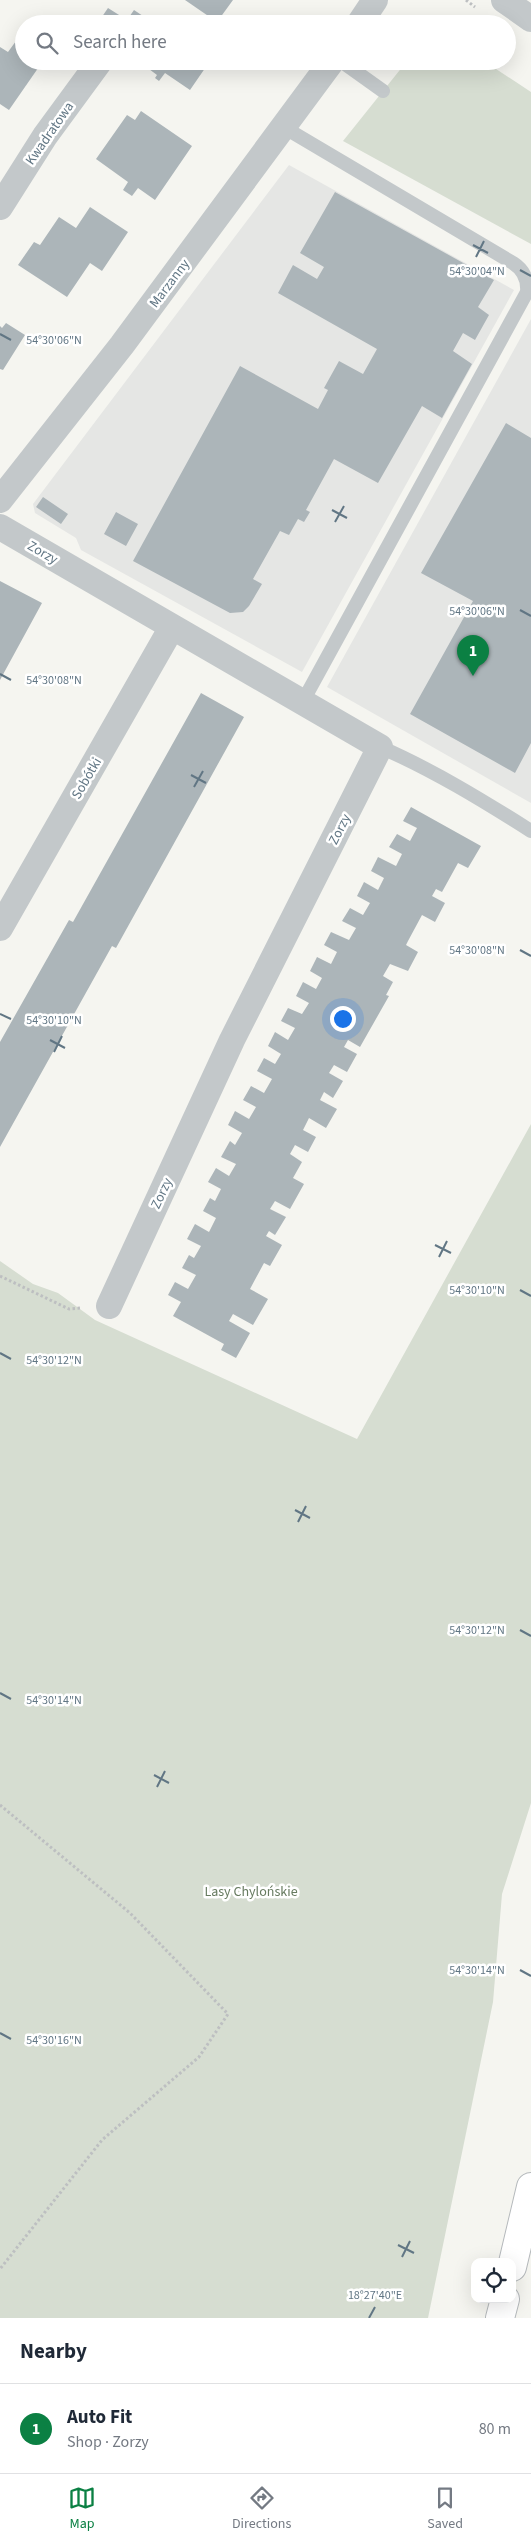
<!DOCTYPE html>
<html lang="en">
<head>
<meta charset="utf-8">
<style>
  body { margin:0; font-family:"Source Sans 3",sans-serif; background:#f6f6f7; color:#1f2937 }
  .controls { position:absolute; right:15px; bottom:15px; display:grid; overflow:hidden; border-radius:10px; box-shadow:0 5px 20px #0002 }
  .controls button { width:45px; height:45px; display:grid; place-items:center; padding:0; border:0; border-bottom:1px solid #e0e1e3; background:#fff; color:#1f2937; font:25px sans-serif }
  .you { position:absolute; left:342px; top:1018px; width:18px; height:18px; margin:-12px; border:4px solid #fff; border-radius:50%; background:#1a73e8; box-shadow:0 0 0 8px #1a73e833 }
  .badge { display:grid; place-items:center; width:32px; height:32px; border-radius:50%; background:#0b8043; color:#fff; font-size:16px; font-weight:700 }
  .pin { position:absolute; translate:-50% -41px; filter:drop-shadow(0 1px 2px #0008) }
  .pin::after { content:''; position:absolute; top:26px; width:18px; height:15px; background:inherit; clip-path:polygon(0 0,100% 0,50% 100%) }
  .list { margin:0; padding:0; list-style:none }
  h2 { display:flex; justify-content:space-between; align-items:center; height:65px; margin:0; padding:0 20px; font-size:21px }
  h2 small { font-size:16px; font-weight:400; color:#747a83 }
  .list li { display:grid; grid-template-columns:32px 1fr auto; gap:15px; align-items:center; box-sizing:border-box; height:90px; padding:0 20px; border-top:1px solid #e0e1e3 }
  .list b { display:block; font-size:19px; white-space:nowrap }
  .list p { margin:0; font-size:16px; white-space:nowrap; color:#747a83 }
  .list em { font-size:16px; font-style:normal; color:#747a83 }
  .icon { flex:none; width:28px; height:28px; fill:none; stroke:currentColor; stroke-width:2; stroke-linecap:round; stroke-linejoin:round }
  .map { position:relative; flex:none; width:531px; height:2318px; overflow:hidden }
  .search { position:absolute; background:#fff; box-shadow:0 5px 20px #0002; left:15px; right:15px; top:15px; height:55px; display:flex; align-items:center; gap:12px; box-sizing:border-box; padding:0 18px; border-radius:28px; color:#747a83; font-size:19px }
  .sheet { height:155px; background:#fff }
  nav { display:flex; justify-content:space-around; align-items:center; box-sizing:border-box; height:70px; border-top:1px solid #e0e1e3; background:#fff; font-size:14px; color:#747a83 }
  nav a { display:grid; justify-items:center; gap:2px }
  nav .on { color:#0b8043 }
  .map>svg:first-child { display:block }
</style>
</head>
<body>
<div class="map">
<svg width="531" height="2318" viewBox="0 0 531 2318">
  <rect width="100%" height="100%" fill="#f5f5f0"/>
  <path fill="#e5e6e4" d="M289 165 514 290 302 672 81 550 76 538 35 513 33 504Z
    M531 319V803L327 687Z"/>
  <path fill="#d6ddd1" d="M407 61H484L531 92V244L343 141Z
    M531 1124V1803L502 1894 493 2002 428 2318H0V1261L33 1284 58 1293 95 1320 357 1439Z"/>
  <path fill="#acb5b9" d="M185 0H233L217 22Z
    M108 8 127 20 134 10 149 20 147 24H97Z
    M24 30V61H43L9 110 0 104V47L8 52Z
    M147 61H210L190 90 165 73 159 81 155 78 157 75 145 66Z
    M141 111 192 146 155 200 138 188 132 196 123 190 128 182 96 159 127 115 135 120Z
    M335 192 494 280 478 307 489 315 475 340 463 333 453 351 472 364 442 418 422 406 378 483 334 459 306 510 310 512 304 522 298 519 289 535 280 531 253 579 262 584 249 606 243 612 230 613 133 561 240 366 318 409 328 390 324 388 339 361 363 374 377 349 278 293 293 265 317 279 324 267 300 253Z
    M90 207 128 232 102 271 90 263 67 297 18 265 34 242 40 245 59 217 76 228Z
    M6 323 25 335 3 370 0 369V326L2 328Z
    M506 423 531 438V743L515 773 410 714 473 601 421 573Z
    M43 497 68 514 61 524 36 507Z
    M116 512 138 524 126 546 104 534Z
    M0 581 42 603 0 680Z
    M201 693 244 717 116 948 112 946 0 1147V1042L69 920 73 922Z
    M411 807 481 846 468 868 458 863 442 892 436 889 432 896 445 903 435 922 422 915 408 941 406 945 418 952 408 971 390 964 383 976 393 982 386 995 389 996 360 1047 348 1040 344 1047 357 1054 347 1072 334 1065 329 1073 343 1081 333 1098 324 1092 320 1100 337 1109 326 1128 309 1118 303 1130 316 1137 308 1152 295 1145 290 1154 302 1162 293 1178 304 1184 290 1209 275 1201 270 1209 286 1217 275 1235 269 1231 266 1236 282 1245 270 1266 264 1263 250 1289 268 1299 253 1325 233 1314 229 1321 250 1333 236 1358 221 1350 224 1344 173 1316 181 1302 168 1295 175 1282 188 1289 196 1275 182 1268 189 1255 194 1258 201 1246 187 1239 195 1224 209 1232 216 1218 203 1211 210 1198 215 1201 221 1189 208 1182 216 1168 229 1176 236 1164 221 1157 230 1141 235 1145 242 1133 228 1125 235 1111 249 1119 256 1107 243 1100 251 1086 264 1093 272 1079 257 1071 264 1058 275 1064 281 1054 268 1046 275 1032 288 1040 295 1028 281 1021 288 1008 302 1014 309 1003 296 996 303 982 316 989 322 978 310 971 317 957 331 964 337 952 324 945 331 932 349 940 356 928 342 921 350 908 363 915 370 903 357 896 364 882 378 890 384 878 371 871 378 857 396 866 402 854 389 847 397 834 410 841 417 828 403 821Z"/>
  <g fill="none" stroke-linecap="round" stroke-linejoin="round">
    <defs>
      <path id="highway" d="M512 2267 531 2187
        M500 2318 505 2299"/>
    </defs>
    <use href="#highway" stroke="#b5b9bc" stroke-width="30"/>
    <path stroke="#bdbfc1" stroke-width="3" stroke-dasharray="2.5 2.5" stroke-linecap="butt" d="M466 0 475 7
      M0 1276 69 1309 81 1308
      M0 1805 130 1913 228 2014 199 2057 102 2140 0 2269"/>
    <path stroke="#c3c8ca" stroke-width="14" d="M341 61 383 91
      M285 128 513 263C524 270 528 280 527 292L302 703
      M380 747C433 770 482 800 531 831"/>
    <path stroke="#c3c8ca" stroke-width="26" d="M504 0 531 19
      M359 24 375 0
      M0 207 45 136 100 61
      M0 500 122 345 332 61
      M0 527 380 747 232 1040 109 1306
      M0 928 172 627"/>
    <use href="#highway" stroke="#fff" stroke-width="28"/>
  </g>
  <path fill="none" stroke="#617684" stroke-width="2" d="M473 245 488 253M476 257 484 241M520 270 531 276M0 334 11 340M332 510 347 518M335 522 344 506M520 610 531 616M0 674 11 680M191 775 206 783M194 787 203 771M520 950 531 956M0 1014 11 1019M50 1040 65 1048M54 1052 62 1036M435 1245 451 1253M439 1257 447 1241M520 1290 531 1296M0 1353 11 1359M295 1510 310 1518M298 1522 306 1506M520 1630 531 1636M0 1693 11 1699M154 1775 169 1783M157 1787 165 1771M520 1970 531 1976M0 2033 11 2039M398 2245 414 2253M402 2257 410 2241M369 2318 375 2307"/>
  <g text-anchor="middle" stroke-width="5" stroke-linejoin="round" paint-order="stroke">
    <g font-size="14" fill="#617684" stroke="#fff">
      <text transform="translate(49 133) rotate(-55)" y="5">Kwadratowa</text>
      <text transform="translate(169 283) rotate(-53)" y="5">Marzanny</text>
      <text transform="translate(43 552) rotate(30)" y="5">Zorzy</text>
      <text transform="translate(86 778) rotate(-60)" y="5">Sobótki</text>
      <text transform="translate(339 829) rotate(-63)" y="5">Zorzy</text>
      <text transform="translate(161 1193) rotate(-65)" y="5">Zorzy</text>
    </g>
    <g font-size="14" fill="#677b60" stroke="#fff">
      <text x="251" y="1896">Lasy Chylońskie</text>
    </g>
  </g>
  <g font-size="12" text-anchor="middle" fill="#617684" stroke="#fff" stroke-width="5" stroke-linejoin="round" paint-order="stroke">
    <text x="477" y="275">54°30'04"N</text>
    <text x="54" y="344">54°30'06"N</text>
    <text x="477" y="615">54°30'06"N</text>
    <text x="54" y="684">54°30'08"N</text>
    <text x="477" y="954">54°30'08"N</text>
    <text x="54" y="1024">54°30'10"N</text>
    <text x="477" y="1294">54°30'10"N</text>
    <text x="54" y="1364">54°30'12"N</text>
    <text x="477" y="1634">54°30'12"N</text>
    <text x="54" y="1704">54°30'14"N</text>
    <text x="477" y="1974">54°30'14"N</text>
    <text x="54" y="2044">54°30'16"N</text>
    <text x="375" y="2299">18°27'40"E</text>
  </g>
</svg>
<div class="controls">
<button><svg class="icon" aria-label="locate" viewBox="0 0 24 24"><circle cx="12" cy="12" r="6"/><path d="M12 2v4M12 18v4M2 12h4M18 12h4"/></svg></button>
</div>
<div class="you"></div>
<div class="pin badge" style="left:473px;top:676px">1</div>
<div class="search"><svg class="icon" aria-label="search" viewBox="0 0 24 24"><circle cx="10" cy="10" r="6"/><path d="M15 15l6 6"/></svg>Search here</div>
</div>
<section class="sheet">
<h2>Nearby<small></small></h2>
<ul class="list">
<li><span class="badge">1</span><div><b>Auto Fit</b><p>Shop · Zorzy</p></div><em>80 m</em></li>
</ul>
</section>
<nav>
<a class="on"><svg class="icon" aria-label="map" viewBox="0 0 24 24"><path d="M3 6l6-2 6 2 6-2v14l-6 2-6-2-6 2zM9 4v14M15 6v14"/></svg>Map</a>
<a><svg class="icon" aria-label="directions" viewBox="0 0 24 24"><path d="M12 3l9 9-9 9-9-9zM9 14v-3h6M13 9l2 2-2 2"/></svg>Directions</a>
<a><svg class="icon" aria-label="saved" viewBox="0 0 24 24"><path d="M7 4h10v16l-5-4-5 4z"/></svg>Saved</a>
</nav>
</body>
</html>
